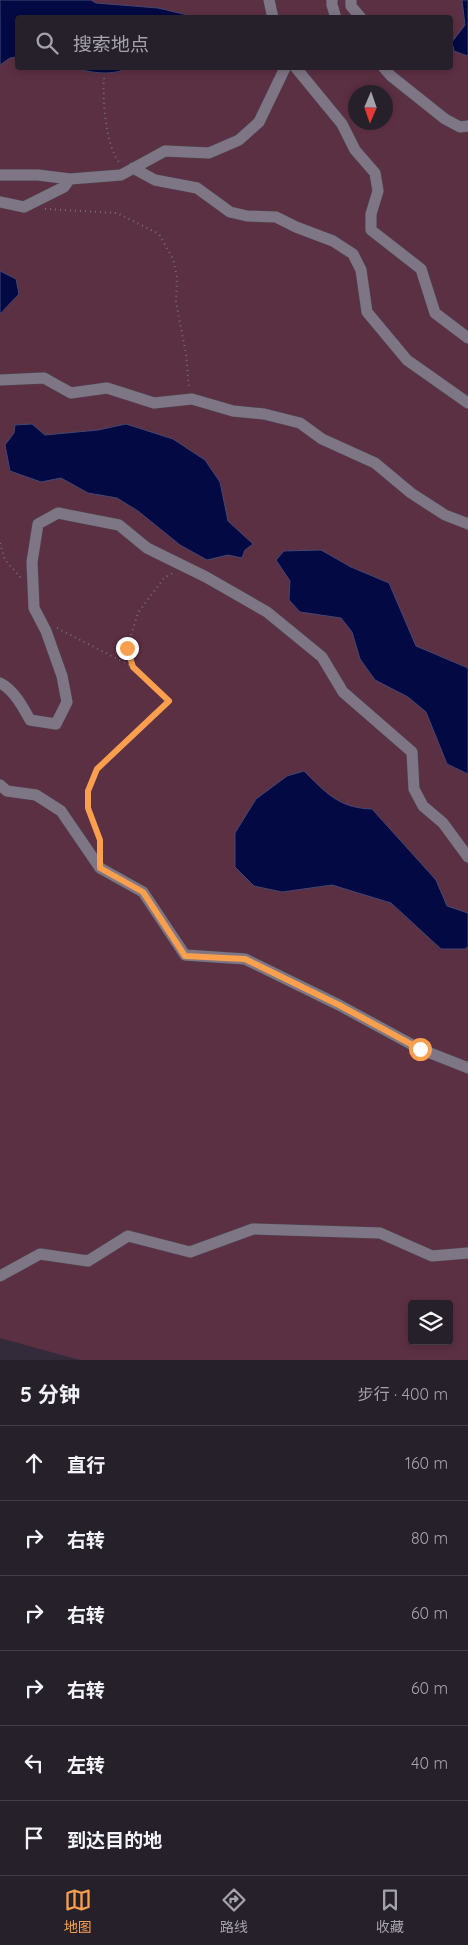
<!DOCTYPE html>
<html lang="zh">
<head>
<meta charset="utf-8">
<style>
  body { margin:0; font-family:Quicksand,"Noto Sans SC",sans-serif; background:#2e2833; color:#f1f3f6 }
  .controls { position:absolute; right:15px; bottom:15px; display:grid; overflow:hidden; border-radius:5px; box-shadow:0 2px 8px #0003 }
  .controls button { width:45px; height:45px; display:grid; place-items:center; padding:0; border:0; border-bottom:1px solid #423e47; background:#26202b; color:#f1f3f6; font:25px sans-serif }
  .compass { position:absolute; left:348px; top:85px; width:45px; height:45px; border-radius:50%; background:#26202b; box-shadow:0 2px 8px #0003; rotate:182deg }
  .stop { position:absolute; width:15px; height:15px; margin:-11px; border:4px solid #f99f4d; border-radius:50%; background:#fff }
  .stop.end { background:#f99f4d; border-color:#fff; box-shadow:0 1px 5px #0008 }
  .list { margin:0; padding:0; list-style:none }
  h2 { display:flex; justify-content:space-between; align-items:center; height:65px; margin:0; padding:0 20px; font-size:21px }
  h2 small { font-size:16px; font-weight:400; color:#a4a3a9 }
  .list li { display:grid; grid-template-columns:32px 1fr auto; gap:15px; align-items:center; box-sizing:border-box; height:75px; padding:0 20px; border-top:1px solid #423e47 }
  .list b { display:block; font-size:19px; white-space:nowrap }
  .list em { font-size:16px; font-style:normal; color:#a4a3a9 }
  .icon { flex:none; width:28px; height:28px; fill:none; stroke:currentColor; stroke-width:2; stroke-linecap:round; stroke-linejoin:round }
  .map { position:relative; flex:none; width:468px; height:1360px; overflow:hidden }
  .search { position:absolute; background:#26202b; box-shadow:0 2px 8px #0003; left:15px; right:15px; top:15px; height:55px; display:flex; align-items:center; gap:12px; box-sizing:border-box; padding:0 18px; border-radius:5px; color:#a4a3a9; font-size:19px }
  .sheet { height:515px; background:#26202b }
  nav { display:flex; justify-content:space-around; align-items:center; box-sizing:border-box; height:70px; border-top:1px solid #423e47; background:#26202b; font-size:14px; color:#a4a3a9 }
  nav a { display:grid; justify-items:center; gap:2px }
  nav .on { color:#f99f4d }
  .map>svg:first-child { display:block }
</style>
</head>
<body>
<div class="map">
<svg width="468" height="1360" viewBox="0 0 468 1360">
  <rect width="100%" height="100%" fill="#332b39"/>
  <path fill="#5c3043" fill-rule="evenodd" d="M0 0H468V1360H80L0 1338ZM18 18H450V68H18ZM356 92H386V122H356ZM412 1304H449V1341H412Z"/>
  <path fill="#030942" stroke="#444771" d="M0 0H91L96 3 158 8 196 17 18 18 17 57 10 58 0 65Z
    M462 0H468V56L454 51 452 42 465 25Z
    M76 68H127C114 76 90 73 76 68Z
    M0 271 16 279 19 294 0 314Z
    M32 424 45 435 98 430 126 424 173 439 205 460 220 482 228 521 253 544 245 550 242 558 228 555 207 560 180 545 138 511 117 498 88 493 61 478 41 482 10 471 5 445 14 433 15 425Z
    M321 550 351 567 389 583 416 646 468 668V774L447 764 426 712 408 697 375 680 360 659 352 632 341 618 300 612 289 600 290 581 276 560 284 551Z
    M304 771C326 793 339 808 372 809L436 880 447 906 468 913V947L465 949H441L391 903 332 885 282 892 254 886 235 867V833L256 799 287 776Z"/>
  <g fill="none" stroke-linecap="round" stroke-linejoin="round">
    <defs>
      <path id="minor" d="M269 0 273 18
        M332 0V5L336 18
        M351 0V6L361 18
        M296 68 342 124 355 150 375 173 378 191 371 214V230L421 269 435 313 468 338
        M384 68 391 76 445 119 460 127 468 126
        M133 168 155 180 197 188 230 212 247 216 276 217 296 227 333 241 353 254 361 270 367 312 407 360 468 403
        M0 175H38L70 179 121 175 165 151 209 153 239 140 259 122 285 68
        M0 202 24 207 64 187 70 179
        M0 380 44 378 71 393 107 388 154 403 192 399 233 411 264 414 300 423 322 439 375 463 411 493 445 515 468 524
        M0 683C14 690 23 707 30 720L56 724 67 702 62 676 46 631 34 608 32 562 38 524 58 513 119 525 147 548 206 577 267 612 322 657 343 692 412 752 414 789 423 806 443 823 468 857
        M0 785 7 791 36 795 61 811 100 868 143 892 185 955 245 959 339 1005 420 1049 468 1068
        M0 1276 40 1254 88 1261 128 1236 190 1252 253 1229 380 1233 432 1256 468 1253"/>
    </defs>
    <use href="#minor" stroke="#4d4752" stroke-width="12"/>
    <path stroke="#746d79" stroke-width="2" stroke-dasharray="1 4" stroke-linecap="butt" d="M104 78C102 99 106 146 119 162
      M45 209 117 213 159 234 173 259 177 277 176 302 186 354 189 388
      M0 543 5 560 22 579
      M57 628 133 667
      M100 848V840L88 808V791L97 769 169 701 133 667 127 648 138 613 164 578 173 573"/>
    <use href="#minor" stroke="#7e7685" stroke-width="11"/>
  </g>
  <g fill="none" stroke-linecap="round" stroke-linejoin="round">
    <path stroke="#f99f4d" stroke-width="6" d="M127 648 133 667 169 701 97 769 88 791V808L100 840V868L143 892 185 956 245 959 339 1005 420 1049"/>
  </g>
</svg>
<div class="controls">
<button><svg class="icon" aria-label="layers" viewBox="0 0 24 24"><path d="M12 4l9 5-9 5-9-5zM3 14l9 5 9-5"/></svg></button>
</div>
<svg class="compass" viewBox="-18 -18 36 36"><path d="M0-13l5 13h-10z" fill="#e53935"/><path d="M0 13l5-13h-10z" fill="#a4a3a9"/></svg>
<div class="stop" style="left:420px;top:1049px"></div>
<div class="stop end" style="left:127px;top:648px"></div>
<div class="search"><svg class="icon" aria-label="search" viewBox="0 0 24 24"><circle cx="10" cy="10" r="6"/><path d="M15 15l6 6"/></svg>搜索地点</div>
</div>
<section class="sheet">
<h2>5 分钟<small>步行 · 400 m</small></h2>
<ul class="list">
<li><svg class="icon" aria-label="ahead" viewBox="0 0 24 24"><path d="M12 20V5M6 11l6-6 6 6"/></svg><div><b>直行</b></div><em>160 m</em></li>
<li><svg class="icon" aria-label="right" viewBox="0 0 24 24"><path d="M7 20v-9h11M14 6l5 5-5 5"/></svg><div><b>右转</b></div><em>80 m</em></li>
<li><svg class="icon" aria-label="right" viewBox="0 0 24 24"><path d="M7 20v-9h11M14 6l5 5-5 5"/></svg><div><b>右转</b></div><em>60 m</em></li>
<li><svg class="icon" aria-label="right" viewBox="0 0 24 24"><path d="M7 20v-9h11M14 6l5 5-5 5"/></svg><div><b>右转</b></div><em>60 m</em></li>
<li><svg class="icon" aria-label="left" viewBox="0 0 24 24"><path d="M17 20v-9H6M10 6l-5 5 5 5"/></svg><div><b>左转</b></div><em>40 m</em></li>
<li><svg class="icon" aria-label="arrive" viewBox="0 0 24 24"><path d="M6 21V4h12l-3 4 3 4H6"/></svg><div><b>到达目的地</b></div></li>
</ul>
</section>
<nav>
<a class="on"><svg class="icon" aria-label="map" viewBox="0 0 24 24"><path d="M3 6l6-2 6 2 6-2v14l-6 2-6-2-6 2zM9 4v14M15 6v14"/></svg>地图</a>
<a><svg class="icon" aria-label="directions" viewBox="0 0 24 24"><path d="M12 3l9 9-9 9-9-9zM9 14v-3h6M13 9l2 2-2 2"/></svg>路线</a>
<a><svg class="icon" aria-label="saved" viewBox="0 0 24 24"><path d="M7 4h10v16l-5-4-5 4z"/></svg>收藏</a>
</nav>
</body>
</html>
